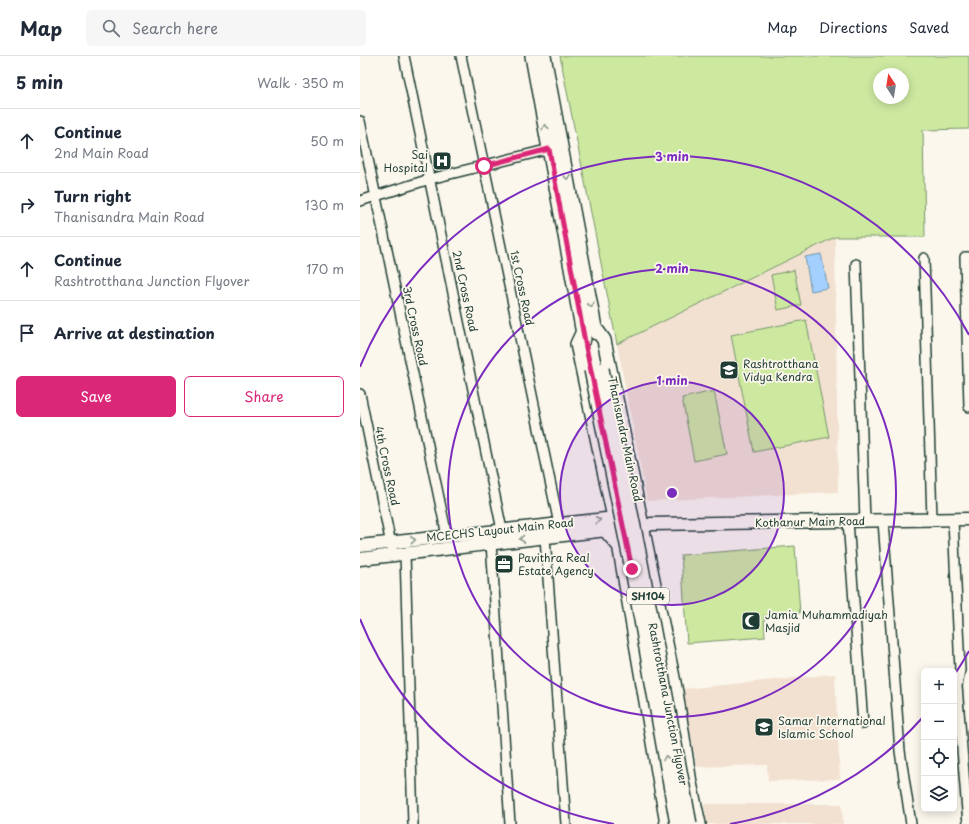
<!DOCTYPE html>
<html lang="en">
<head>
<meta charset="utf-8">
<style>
  body { margin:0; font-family:"Playpen Sans",sans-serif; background:#f6f6f7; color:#1f2937 }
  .controls { position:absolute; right:12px; bottom:12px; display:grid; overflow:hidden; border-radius:6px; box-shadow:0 2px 10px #0003 }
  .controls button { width:36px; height:36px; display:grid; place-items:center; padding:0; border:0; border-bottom:1px solid #e0e1e3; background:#fff; color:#1f2937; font:20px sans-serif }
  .compass { position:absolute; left:513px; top:12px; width:36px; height:36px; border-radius:50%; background:#fff; box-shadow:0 2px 10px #0003; rotate:348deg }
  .stop { position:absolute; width:12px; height:12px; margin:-9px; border:3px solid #db2777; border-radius:50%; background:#fff }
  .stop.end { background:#db2777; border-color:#fff; box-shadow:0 1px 4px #0008 }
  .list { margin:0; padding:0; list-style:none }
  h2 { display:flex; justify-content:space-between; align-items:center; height:52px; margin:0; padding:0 16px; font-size:17px }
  h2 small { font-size:13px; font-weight:400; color:#747a83 }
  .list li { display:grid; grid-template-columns:26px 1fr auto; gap:12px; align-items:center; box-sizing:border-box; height:64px; padding:0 16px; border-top:1px solid #e0e1e3 }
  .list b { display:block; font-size:15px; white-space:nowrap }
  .list p { margin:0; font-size:13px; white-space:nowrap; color:#747a83 }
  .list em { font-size:13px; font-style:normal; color:#747a83 }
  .actions { display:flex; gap:8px; padding:12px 16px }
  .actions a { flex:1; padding:9px 0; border:1px solid #db2777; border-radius:6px; text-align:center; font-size:14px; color:#db2777 }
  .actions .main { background:#db2777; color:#fff }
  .icon { flex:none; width:22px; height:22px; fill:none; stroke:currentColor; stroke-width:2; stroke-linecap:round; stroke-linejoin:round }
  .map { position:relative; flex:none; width:609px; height:768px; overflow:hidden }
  header { display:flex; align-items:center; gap:24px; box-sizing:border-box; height:56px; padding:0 20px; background:#fff; border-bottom:1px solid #e0e1e3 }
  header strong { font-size:19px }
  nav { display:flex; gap:22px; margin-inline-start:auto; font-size:14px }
  .search { width:280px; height:36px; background:#f6f6f7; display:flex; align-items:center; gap:10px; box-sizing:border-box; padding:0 14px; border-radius:6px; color:#747a83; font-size:15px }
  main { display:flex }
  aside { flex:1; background:#fff }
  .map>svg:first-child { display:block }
</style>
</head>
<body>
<header>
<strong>Map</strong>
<div class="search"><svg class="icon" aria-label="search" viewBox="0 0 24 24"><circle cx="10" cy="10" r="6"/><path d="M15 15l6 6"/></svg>Search here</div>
<nav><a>Map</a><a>Directions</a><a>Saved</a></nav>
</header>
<main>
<aside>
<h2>5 min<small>Walk · 350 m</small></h2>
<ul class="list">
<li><svg class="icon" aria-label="ahead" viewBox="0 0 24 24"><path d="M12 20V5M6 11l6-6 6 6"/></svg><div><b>Continue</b><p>2nd Main Road</p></div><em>50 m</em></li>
<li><svg class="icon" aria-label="right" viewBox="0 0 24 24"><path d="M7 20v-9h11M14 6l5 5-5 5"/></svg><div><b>Turn right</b><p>Thanisandra Main Road</p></div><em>130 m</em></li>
<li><svg class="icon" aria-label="ahead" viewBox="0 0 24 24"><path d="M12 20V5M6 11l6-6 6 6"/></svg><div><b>Continue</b><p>Rashtrotthana Junction Flyover</p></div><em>170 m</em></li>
<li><svg class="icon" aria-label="arrive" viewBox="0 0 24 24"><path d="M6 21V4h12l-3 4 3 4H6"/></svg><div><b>Arrive at destination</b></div></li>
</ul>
<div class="actions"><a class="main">Save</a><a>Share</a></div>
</aside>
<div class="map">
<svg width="609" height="768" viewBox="0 0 609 768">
  <rect width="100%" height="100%" fill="#fbf7ec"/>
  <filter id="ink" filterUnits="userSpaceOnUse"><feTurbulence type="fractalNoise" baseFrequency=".025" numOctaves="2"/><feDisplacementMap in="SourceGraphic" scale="8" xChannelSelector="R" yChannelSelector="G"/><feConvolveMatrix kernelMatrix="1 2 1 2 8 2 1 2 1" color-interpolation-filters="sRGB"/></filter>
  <g filter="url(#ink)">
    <path fill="#f2e1d1" d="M475 181 478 436 287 445 257 288Z
      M475 618 480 723 408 725 407 709 337 711 322 633Z
      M344 748H482L483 768H347Z"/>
    <path fill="#cde9a0" stroke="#76936a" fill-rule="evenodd" d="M200 0H609V73L563 74 565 181H475L257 288ZM519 18H543V42H519Z
      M434 214 441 249 418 254 411 219Z
      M446 264 469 381 394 396 371 279Z
      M354 335 367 398 334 405 322 342Z
      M435 490 440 557 404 560 405 581 327 587 321 499Z"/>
    <path fill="#a3d0fe" stroke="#6e95ad" d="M461 198 468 232 451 235 445 201Z"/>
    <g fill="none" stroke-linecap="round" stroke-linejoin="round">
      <defs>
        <path id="street" d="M44 0 142 474
          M101 0 199 468
          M0 65 87 480
          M0 145 70 123 194 92
          M609 201H605L609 351
          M564 202 572 464
          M496 208 505 465
          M0 338 32 493
          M593 464 600 614 597 630 608 768
          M488 465 503 668
          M523 465 540 695 551 768
          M185 481 206 768
          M131 487 150 768
          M45 497 53 768"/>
        <path id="secondary" d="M273 472H283L291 468 609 463
          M0 490 264 461
          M0 503 255 473"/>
        <path id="primary" d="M172 0 224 283
          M184 0 236 277
          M234 270 244 284 316 636 330 727 339 768
          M223 275 217 288 256 471 307 768
          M245 474 259 490"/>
      </defs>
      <use href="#street" stroke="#1f3d34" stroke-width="12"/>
      <use href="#secondary" stroke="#1f3d34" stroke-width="15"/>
      <use href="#primary" stroke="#1f3d34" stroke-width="16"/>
      <use href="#street" stroke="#fbf7ec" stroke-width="9"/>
      <use href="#secondary" stroke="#fbf7ec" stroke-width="12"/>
      <use href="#primary" stroke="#fbf7ec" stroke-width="13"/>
      <defs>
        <path id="primary-bridge" d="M242 313 280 501 330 768
          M231 314 272 513 317 768"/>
      </defs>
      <use href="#primary-bridge" stroke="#1f3d34" stroke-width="16" stroke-linecap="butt"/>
      <use href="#primary-bridge" stroke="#fbf7ec" stroke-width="13"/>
    </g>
    <defs><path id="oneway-chevron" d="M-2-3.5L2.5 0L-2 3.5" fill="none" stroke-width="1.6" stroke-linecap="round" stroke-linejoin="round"/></defs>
    <g stroke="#8d9a90">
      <use href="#oneway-chevron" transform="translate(185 71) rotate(-101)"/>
      <use href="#oneway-chevron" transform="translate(207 121) rotate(80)"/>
      <use href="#oneway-chevron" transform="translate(231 249) rotate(80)"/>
      <use href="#oneway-chevron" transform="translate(238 464) rotate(-6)"/>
      <use href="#oneway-chevron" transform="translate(162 483) rotate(174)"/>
      <use href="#oneway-chevron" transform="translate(53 484) rotate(-6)"/>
      <use href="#oneway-chevron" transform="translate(306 702) rotate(-100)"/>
    </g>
  </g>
  <g fill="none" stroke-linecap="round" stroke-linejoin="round" filter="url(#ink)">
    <path stroke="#db2777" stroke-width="5" d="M124 110 189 93 225 286 272 513"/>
  </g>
  <circle cx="312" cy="437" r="112" fill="#7b2cbf" fill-opacity=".12"/>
  <g fill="none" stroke="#7b2cbf" stroke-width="2">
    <circle cx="312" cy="437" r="112"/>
    <circle cx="312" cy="437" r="224"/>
    <path d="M609 595A336 336 0 0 1 595 618M564 660A336 336 0 0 1 370 768M254 768A336 336 0 0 1 0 563M0 311A336 336 0 0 1 609 279"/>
  </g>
  <defs>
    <symbol id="hospital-square" viewBox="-11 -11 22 22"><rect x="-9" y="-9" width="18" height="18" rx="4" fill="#1f3d34" stroke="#fbf7ec"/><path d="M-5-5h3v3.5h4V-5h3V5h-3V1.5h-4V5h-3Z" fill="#fff"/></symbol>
    <symbol id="school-square" viewBox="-11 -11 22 22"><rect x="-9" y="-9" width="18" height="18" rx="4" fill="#1f3d34" stroke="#fbf7ec"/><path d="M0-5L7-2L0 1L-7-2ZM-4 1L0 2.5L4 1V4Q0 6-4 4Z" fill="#fff"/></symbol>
    <symbol id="office-square" viewBox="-11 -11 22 22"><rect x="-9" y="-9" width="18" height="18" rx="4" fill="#1f3d34" stroke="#fbf7ec"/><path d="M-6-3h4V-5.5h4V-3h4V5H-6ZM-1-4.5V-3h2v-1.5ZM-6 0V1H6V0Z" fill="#fff"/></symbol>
    <symbol id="mosque-square" viewBox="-11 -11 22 22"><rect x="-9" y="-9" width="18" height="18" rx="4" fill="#1f3d34" stroke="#fbf7ec"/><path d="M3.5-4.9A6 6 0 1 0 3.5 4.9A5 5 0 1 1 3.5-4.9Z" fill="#fff"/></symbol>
  </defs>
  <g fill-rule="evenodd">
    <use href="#hospital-square" x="71" y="94" width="22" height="22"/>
    <use href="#school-square" x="358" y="303" width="22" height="22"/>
    <use href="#office-square" x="133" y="497" width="22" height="22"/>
    <use href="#mosque-square" x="380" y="554" width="22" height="22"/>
    <use href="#school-square" x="393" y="660" width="22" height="22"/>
  </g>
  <g text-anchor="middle" stroke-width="3.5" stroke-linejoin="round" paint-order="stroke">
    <rect fill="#fbf7ec" stroke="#61756b" stroke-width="1" x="267" y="532" width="42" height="16" rx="3"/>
    <g font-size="10" font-weight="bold" fill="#1f3d34">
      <text x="288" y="544">SH104</text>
    </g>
    <g font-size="11" fill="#1f3d34" stroke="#fbf7ec" text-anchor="start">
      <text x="68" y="103" text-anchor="end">Sai<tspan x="68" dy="13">Hospital</tspan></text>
      <text x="383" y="312">Rashtrotthana<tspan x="383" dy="13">Vidya Kendra</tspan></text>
      <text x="158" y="506">Pavithra Real<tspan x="158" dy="13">Estate Agency</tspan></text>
      <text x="405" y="563">Jamia Muhammadiyah<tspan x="405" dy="13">Masjid</tspan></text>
      <text x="418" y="669">Samar International<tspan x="418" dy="13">Islamic School</tspan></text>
    </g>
    <g font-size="11" fill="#1f3d34" stroke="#fbf7ec">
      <text transform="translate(162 232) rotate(78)" y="4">1st Cross Road</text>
      <text transform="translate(105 235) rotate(78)" y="4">2nd Cross Road</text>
      <text transform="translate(55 270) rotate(78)" y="4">3rd Cross Road</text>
      <text transform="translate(265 383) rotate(78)" y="4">Thanisandra Main Road</text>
      <text transform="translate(27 410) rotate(78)" y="4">4th Cross Road</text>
      <text transform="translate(450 466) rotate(-1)" y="4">Kothanur Main Road</text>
      <text transform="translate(140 474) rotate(-6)" y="4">MCECHS Layout Main Road</text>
      <text transform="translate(308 648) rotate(79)" y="4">Rashtrotthana Junction Flyover</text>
    </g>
  </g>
  <circle cx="312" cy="437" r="6" fill="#7b2cbf" stroke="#fbf7ec" stroke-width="2"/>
  <g font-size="12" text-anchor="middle" font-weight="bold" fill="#7b2cbf" stroke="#fbf7ec" stroke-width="3.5" stroke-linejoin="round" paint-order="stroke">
    <text x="312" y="105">3 min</text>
    <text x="312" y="217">2 min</text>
    <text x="312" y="329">1 min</text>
  </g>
</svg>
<div class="controls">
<button>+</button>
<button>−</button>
<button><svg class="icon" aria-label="locate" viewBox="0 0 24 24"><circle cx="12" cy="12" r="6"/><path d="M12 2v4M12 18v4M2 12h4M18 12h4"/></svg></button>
<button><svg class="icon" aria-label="layers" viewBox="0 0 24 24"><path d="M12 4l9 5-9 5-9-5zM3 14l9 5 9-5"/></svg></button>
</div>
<svg class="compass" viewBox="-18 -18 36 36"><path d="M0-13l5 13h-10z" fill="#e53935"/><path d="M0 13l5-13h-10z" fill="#747a83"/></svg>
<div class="stop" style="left:124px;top:110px"></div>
<div class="stop end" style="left:272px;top:513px"></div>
</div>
</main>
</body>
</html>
